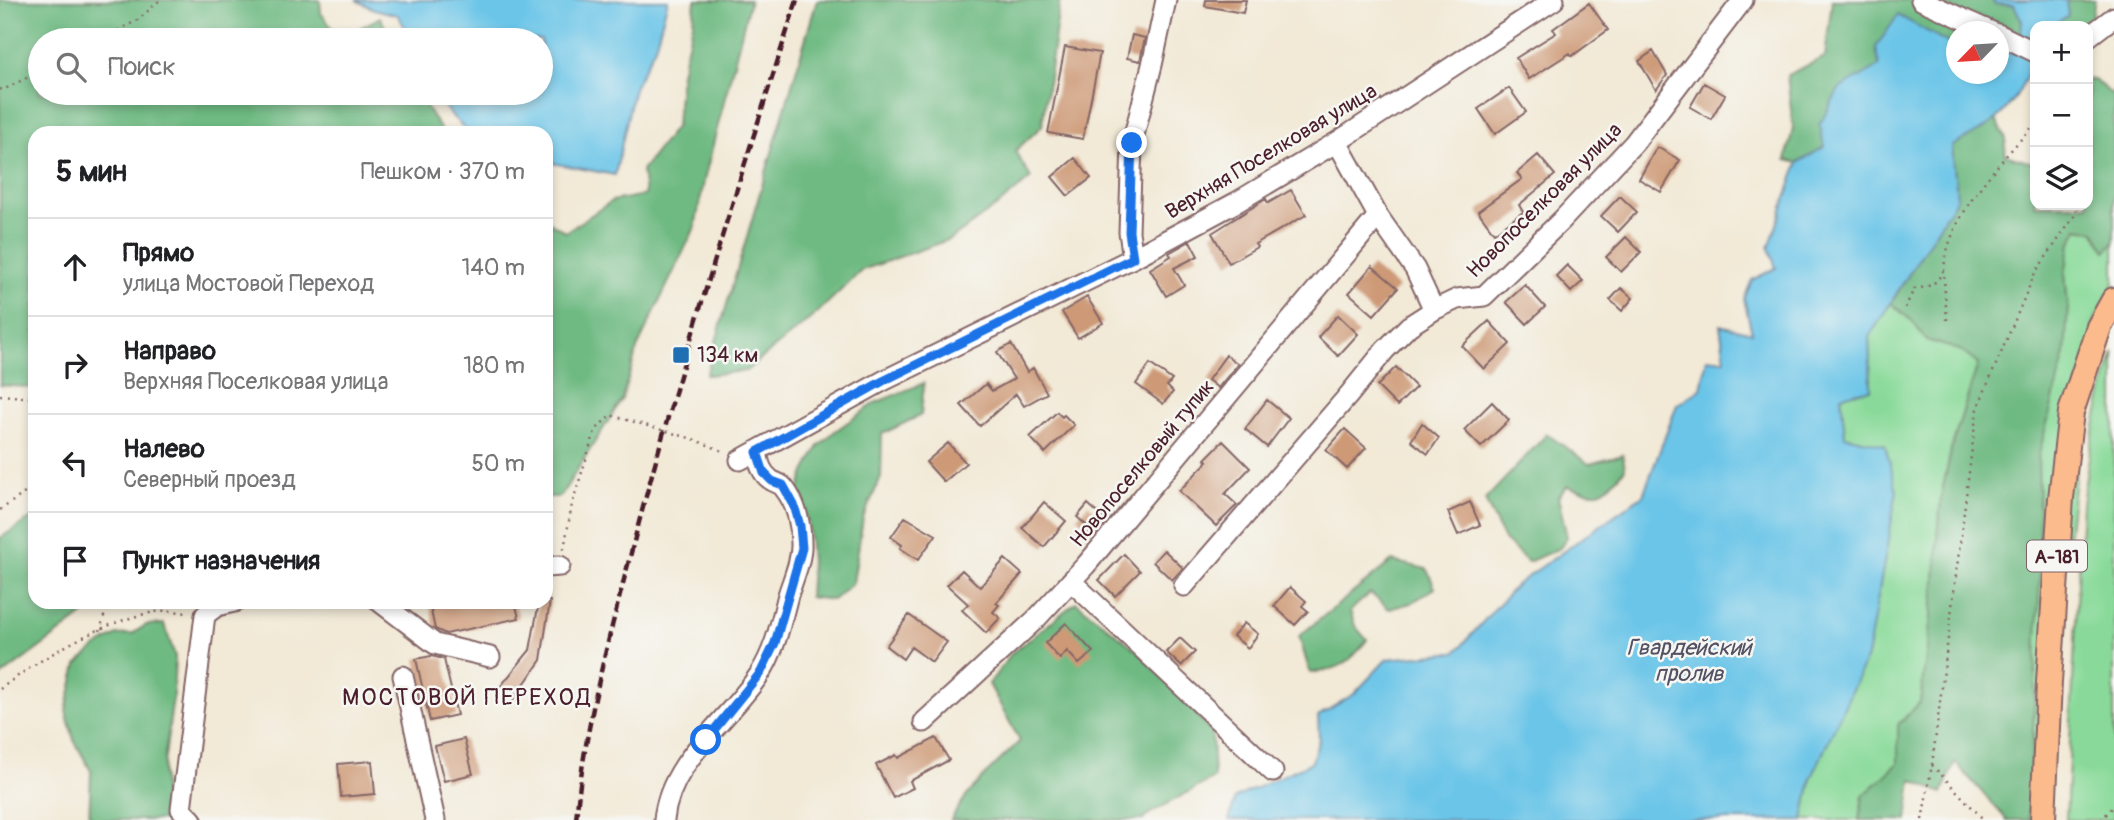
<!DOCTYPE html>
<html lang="ru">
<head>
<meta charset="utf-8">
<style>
  body { margin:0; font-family:Pangolin,sans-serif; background:#f6f6f6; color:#202124 }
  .controls { position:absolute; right:21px; top:21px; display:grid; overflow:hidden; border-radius:14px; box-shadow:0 4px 10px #0003 }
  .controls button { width:63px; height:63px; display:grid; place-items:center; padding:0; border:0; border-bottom:2px solid #e0e0e0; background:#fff; color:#202124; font:35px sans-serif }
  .compass { position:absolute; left:1946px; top:21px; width:63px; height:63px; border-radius:50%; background:#fff; box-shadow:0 4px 10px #0003; rotate:245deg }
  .stop { position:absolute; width:21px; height:21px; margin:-16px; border:5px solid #1a73e8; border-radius:50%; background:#fff }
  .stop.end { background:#1a73e8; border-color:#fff; box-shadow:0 2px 7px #0008 }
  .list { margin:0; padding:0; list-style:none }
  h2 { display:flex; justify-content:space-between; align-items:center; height:91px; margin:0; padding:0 28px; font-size:30px }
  h2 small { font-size:23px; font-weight:400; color:#757577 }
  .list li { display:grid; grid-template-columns:46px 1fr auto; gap:21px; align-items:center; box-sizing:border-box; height:98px; padding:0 28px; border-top:2px solid #e0e0e0 }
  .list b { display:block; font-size:26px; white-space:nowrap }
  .list p { margin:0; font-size:23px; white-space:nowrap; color:#757577 }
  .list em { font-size:23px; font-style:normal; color:#757577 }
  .icon { flex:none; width:38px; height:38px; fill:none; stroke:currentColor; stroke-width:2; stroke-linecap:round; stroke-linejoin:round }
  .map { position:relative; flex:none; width:2114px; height:820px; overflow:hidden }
  .search { position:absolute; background:#fff; box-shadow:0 4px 10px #0003; left:28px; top:28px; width:525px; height:77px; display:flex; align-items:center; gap:18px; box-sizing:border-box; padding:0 24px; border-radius:38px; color:#757577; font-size:26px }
  .panel { position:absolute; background:#fff; box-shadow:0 4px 10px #0003; left:28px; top:126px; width:525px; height:483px; border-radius:21px }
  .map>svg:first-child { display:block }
</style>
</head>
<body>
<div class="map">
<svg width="2114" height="820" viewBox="0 0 2114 820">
  <rect width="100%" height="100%" fill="#f6f6f2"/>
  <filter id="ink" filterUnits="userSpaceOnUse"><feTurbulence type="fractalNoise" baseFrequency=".0143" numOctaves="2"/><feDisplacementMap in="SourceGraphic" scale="14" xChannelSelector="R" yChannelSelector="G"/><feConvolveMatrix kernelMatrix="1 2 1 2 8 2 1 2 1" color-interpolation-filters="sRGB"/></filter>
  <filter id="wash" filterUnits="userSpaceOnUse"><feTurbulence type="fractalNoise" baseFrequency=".00686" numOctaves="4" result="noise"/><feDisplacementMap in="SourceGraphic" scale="28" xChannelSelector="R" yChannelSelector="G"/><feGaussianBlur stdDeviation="1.57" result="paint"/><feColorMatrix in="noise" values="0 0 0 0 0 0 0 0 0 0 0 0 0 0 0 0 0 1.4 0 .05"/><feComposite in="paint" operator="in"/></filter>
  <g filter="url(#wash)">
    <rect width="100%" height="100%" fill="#f2e9d6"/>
    <path fill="#89da9a" stroke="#6a7c62" stroke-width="2" d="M2078 228 2094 231 2106 250 2114 242V283L2093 324 2035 820H2029L2040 569 2038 458 2068 306 2065 274 2070 245Z
      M1891 303 1913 322 1926 340 1960 350 1978 364 1952 446 1941 497 1934 595 1920 702 1898 725V764L1863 796 1859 820H1803L1811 779 1845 436 1841 396 1871 388 1869 337Z
      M2114 352V820H2066L2082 504C2089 452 2098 401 2114 352Z"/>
    <path fill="#6eba82" stroke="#5c6c56" stroke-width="2" d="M0 0H320L321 13 340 39 380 17 392 40H40V93H417L443 133H35V388L0 385Z
      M695 0H750L705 176 695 227 638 346 622 399 560 497H546V220L566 232 612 201 645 195 642 170 676 126 681 73 693 23Z
      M817 0H1060L1042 126 1015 151 1031 178 1001 203 951 239 862 270 816 314 746 371 706 375Z
      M1832 0H1909L1976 31 1956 32V47L1879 66 1820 124 1824 147 1798 163 1786 160 1793 127 1787 75 1825 57Z
      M1934 0H1993L1994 4 2014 5 2022 21 2021 34 2007 26 2002 32Z
      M2066 0H2095L2090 25 2050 26 2068 16Z
      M2088 79 2096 81 2111 94 2114 91V242L2106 251 2094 231 2078 228 2070 245 2065 274 2068 306 2065 354 2038 458 2040 569 2029 820H2007L1955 762 1942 793 1912 780 1907 820H1859L1863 796 1898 764V725L1920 702 1934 595 1941 497 1952 446 1978 364 1960 350 1926 340 1913 322 1891 303 1957 198 1952 146 1996 119 2006 139 2005 155 2035 164V205H2088Z
      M924 383 921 415 882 434 881 477 863 518 853 583 833 600 809 597 811 561 808 523 799 491 805 472 819 446 834 432 875 403Z
      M1547 434 1589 464 1623 455 1625 469C1601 496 1602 496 1567 486L1558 497 1567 537 1560 548 1528 562 1504 540 1485 500Z
      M35 516V602H92L82 616 0 677V538Z
      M1392 561 1427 569 1435 588 1411 603 1389 609 1370 593 1350 611 1355 626 1367 640C1349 664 1341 669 1310 673L1299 636Z
      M1076 602 1138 651 1212 732 1214 778 1149 814 1143 820H951C967 789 996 765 1020 741L989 684 1011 654Z
      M164 624 175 656 173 697 163 771 164 820H89L91 771 74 740 66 711 77 665 96 647 117 635 132 634 146 625Z"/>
    <path fill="#6bc5e8" stroke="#5a728a" stroke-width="2" d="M356 0H668L655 47 634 88 615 175 546 162V133H469L449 113 435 93H541V40H412L398 15 374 9Z
      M1993 0H2066L2068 16 2050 26H2035C2035 64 2024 95 1994 121 1982 131 1966 138 1952 146L1957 198 1869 337 1871 389 1841 396 1845 436 1885 445 1897 491 1867 657 1811 779 1803 820H1229L1235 798 1312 762 1319 739 1318 716 1354 694 1387 659 1456 652 1516 585 1643 495 1677 405 1701 389 1707 358 1725 360 1720 325 1752 333 1744 299 1752 280 1776 268 1769 248 1798 163 1824 147 1820 124 1839 89 1879 66 1876 47 1898 15 1956 47V74H1998L1999 59 2006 46 2020 45 2022 21 2014 5 1994 4Z"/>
    <g id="blocks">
      <path fill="#cd9976" d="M1206 0H1246L1243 13 1205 6Z
        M1589 3 1608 30 1572 56 1570 53 1529 79 1516 58 1556 33 1553 29Z
        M1132 35 1145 38 1140 61 1127 58Z
        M1065 47 1100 53 1083 139 1048 133Z
        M1653 51 1667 75 1656 90 1639 61Z
        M1704 83 1725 95 1711 119 1690 107Z
        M1509 88 1526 112 1495 134 1478 109Z
        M1657 147 1680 160 1661 192 1639 179Z
        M1538 155 1555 175 1519 205 1523 212 1494 233 1478 211 1522 179 1517 173Z
        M1075 158 1091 178 1068 196 1052 177Z
        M1291 190 1306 215 1255 244 1257 247 1229 263 1212 233 1266 199 1268 203Z
        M1620 196 1637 212 1618 232 1601 216Z
        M1626 237 1641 252 1621 272 1606 257Z
        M1190 241 1198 256 1174 268 1184 285 1166 296 1150 269 1171 256 1169 253Z
        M1567 265 1583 281 1571 292 1556 276Z
        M1372 266 1398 288 1374 315 1349 293Z
        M1525 285 1545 307 1527 324 1506 302Z
        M1621 288 1633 298 1622 311 1610 300Z
        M1087 297 1103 323 1078 338 1062 312Z
        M1338 315 1358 334 1338 356 1318 337Z
        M1489 321 1510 344 1484 369 1462 346Z
        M1011 344 1027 372 1033 368 1047 393 1024 406 1016 394 980 426 961 405 986 384 992 391 1014 379 997 352Z
        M1226 355 1238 364 1218 388 1208 380Z
        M1150 364 1172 380 1167 386 1173 392 1163 404 1136 384Z
        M1396 367 1416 387 1397 406 1377 386Z
        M1267 400 1289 418 1267 447 1245 429Z
        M1492 402 1509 420 1481 447 1464 430Z
        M1057 412 1062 417 1064 415 1074 425 1045 453 1030 437Z
        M1422 423 1439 438 1428 454 1411 441Z
        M1345 429 1366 448 1347 469 1326 450Z
        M1223 441 1250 468 1225 494 1237 505 1216 526 1179 491 1208 461 1205 459Z
        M948 443 966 463 944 482 926 462Z
        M1044 502 1066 521 1044 547 1022 528Z
        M1470 502 1480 525 1458 535 1448 512Z
        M1088 504 1106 520 1095 533 1077 517Z
        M905 517 936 535 918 560 900 548 902 545 891 537Z
        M1164 550 1183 568 1172 580 1153 562Z
        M1124 554 1140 571 1115 596 1099 580Z
        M1005 559 1022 574 996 603 999 605 993 612 1000 618 986 633 962 610 968 604 947 585 962 570 980 587Z
        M1290 587 1306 601 1302 606 1308 611 1295 625 1274 606Z
        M546 600 550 601 541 660 510 704 496 692 530 650 539 602H546Z
        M429 602H515L519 618 446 634 435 629Z
        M909 615 947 642 932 662 911 647 903 659 886 646Z
        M1066 623 1093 652 1079 664 1067 651 1060 659 1045 643Z
        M1244 623 1258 634 1248 648 1233 636Z
        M1180 638 1195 652 1181 666 1166 652Z
        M431 656 444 659 457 715 430 721 416 659Z
        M936 738 949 760 910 781 913 788 893 798 876 765 896 755 898 758Z
        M464 739 473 774 444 781 435 746Z
        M372 761 375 794 341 797 338 764Z"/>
    </g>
  </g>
  <g filter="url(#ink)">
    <use href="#blocks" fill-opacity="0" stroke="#856667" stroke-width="2"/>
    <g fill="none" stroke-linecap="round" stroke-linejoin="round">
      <defs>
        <path id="minor" d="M1921 0 1992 32
          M1998 34 2035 52
          M2088 37 2114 17
          M1337 142 1378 216 1415 269 1434 310
          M1133 258 1129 232 1132 143 1152 65 1166 0
          M740 460 883 381 1133 258 1237 202 1337 142 1554 0
          M546 567 560 566
          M1071 581 1273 772
          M1184 586 1348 396 1385 350 1409 326 1434 310 1457 299 1484 296 1562 220 1634 143 1743 0
          M380 602 435 644 490 657
          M403 676 435 820
          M924 722 1036 619 1086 565 1378 216
          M192 820 181 809 205 615 217 606 234 602
          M664 820C669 762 727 722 759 675 775 651 781 622 788 595 793 579 802 560 801 543 801 524 796 503 784 488 781 483 775 483 771 480 761 473 759 463 757 452"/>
        <path id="major" d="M2043 820 2049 682 2061 498 2071 412 2099 327 2114 300"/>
      </defs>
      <use href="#minor" stroke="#856667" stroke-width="23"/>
      <use href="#major" stroke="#856667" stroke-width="28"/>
      <path stroke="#856667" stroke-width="2.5" stroke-dasharray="2 5" stroke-linecap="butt" d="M99 40 138 20 160 0
        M0 89 3 90 40 71
        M1905 308 1914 289C1929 287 1936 285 1943 271
        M1947 320C1946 304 1944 287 1944 271 1946 218 2001 161 2035 124
        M0 395 35 398
        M0 510 35 486
        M564 549 572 504 595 431 610 415 693 439 725 452
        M100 631 108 602
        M0 689C44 656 105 619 161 611 169 610 179 612 188 613
        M1932 765 1984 820
        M1922 820 1932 765 1977 409 2035 273 2076 214 2077 205
        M2101 820 2114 806"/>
      <use href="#minor" stroke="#fff" stroke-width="19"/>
      <use href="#major" stroke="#fbbb8c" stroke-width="24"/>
      <path stroke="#4a1f2b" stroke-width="4.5" stroke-dasharray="10 5" stroke-linecap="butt" d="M576 820C585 719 613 623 638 526 685 349 741 175 797 0"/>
    </g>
  </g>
  <g fill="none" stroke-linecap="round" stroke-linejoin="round" filter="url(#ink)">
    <path stroke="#1a73e8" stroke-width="9" d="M706 740 761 672 775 643 802 548 800 526 794 505 783 485 772 481 764 473 757 452 883 381 1133 258 1129 232 1132 143"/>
  </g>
  <rect fill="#1f6fb2" stroke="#f6f6f2" stroke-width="2.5" x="672" y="346" width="18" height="18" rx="3.5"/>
  <g text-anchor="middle" stroke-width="5" stroke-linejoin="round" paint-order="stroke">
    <rect fill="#f6f6f2" stroke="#7e6067" stroke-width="2" x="2027" y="540.5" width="60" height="31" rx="5"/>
    <g font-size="19" font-weight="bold" fill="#4a1f2b">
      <text x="2057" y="563">А-181</text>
    </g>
    <g font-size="21" fill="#4a1f2b" stroke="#f6f6f2">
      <text transform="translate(1271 151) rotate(-31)" y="7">Верхняя Поселковая улица</text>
      <text transform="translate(1544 200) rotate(-45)" y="7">Новопоселковая улица</text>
      <text transform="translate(1142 463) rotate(-50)" y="7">Новопоселковый тупик</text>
    </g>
    <g font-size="21" fill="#4a1f2b" stroke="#f6f6f2" text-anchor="start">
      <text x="697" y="362">134 км</text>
    </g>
    <g font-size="23" font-style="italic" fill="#545164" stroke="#f6f6f2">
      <text x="1689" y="655">Гвардейский<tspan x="1689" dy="26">пролив</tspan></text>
    </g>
    <g font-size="24" letter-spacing="2" fill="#4a1f2b" stroke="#f6f6f2">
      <text x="467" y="705">МОСТОВОЙ ПЕРЕХОД</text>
    </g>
  </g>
</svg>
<div class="controls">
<button>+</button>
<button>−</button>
<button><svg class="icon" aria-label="layers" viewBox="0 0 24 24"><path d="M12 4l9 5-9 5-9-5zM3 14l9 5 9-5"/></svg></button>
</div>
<svg class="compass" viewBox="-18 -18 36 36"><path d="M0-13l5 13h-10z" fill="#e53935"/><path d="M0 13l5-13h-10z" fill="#757577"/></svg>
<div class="stop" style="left:706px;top:740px"></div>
<div class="stop end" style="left:1132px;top:143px"></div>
<div class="search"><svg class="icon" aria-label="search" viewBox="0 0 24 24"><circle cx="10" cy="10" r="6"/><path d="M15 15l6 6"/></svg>Поиск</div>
<section class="panel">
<h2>5 мин<small>Пешком · 370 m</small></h2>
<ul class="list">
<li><svg class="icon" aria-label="ahead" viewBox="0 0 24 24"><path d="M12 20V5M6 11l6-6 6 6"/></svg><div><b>Прямо</b><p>улица Мостовой Переход</p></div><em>140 m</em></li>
<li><svg class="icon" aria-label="right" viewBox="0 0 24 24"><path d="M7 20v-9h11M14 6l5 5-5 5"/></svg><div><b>Направо</b><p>Верхняя Поселковая улица</p></div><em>180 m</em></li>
<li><svg class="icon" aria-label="left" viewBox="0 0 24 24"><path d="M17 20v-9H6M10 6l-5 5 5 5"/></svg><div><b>Налево</b><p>Северный проезд</p></div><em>50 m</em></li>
<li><svg class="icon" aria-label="arrive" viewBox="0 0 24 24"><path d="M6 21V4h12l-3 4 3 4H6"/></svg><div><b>Пункт назначения</b></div></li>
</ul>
</section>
</div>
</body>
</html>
